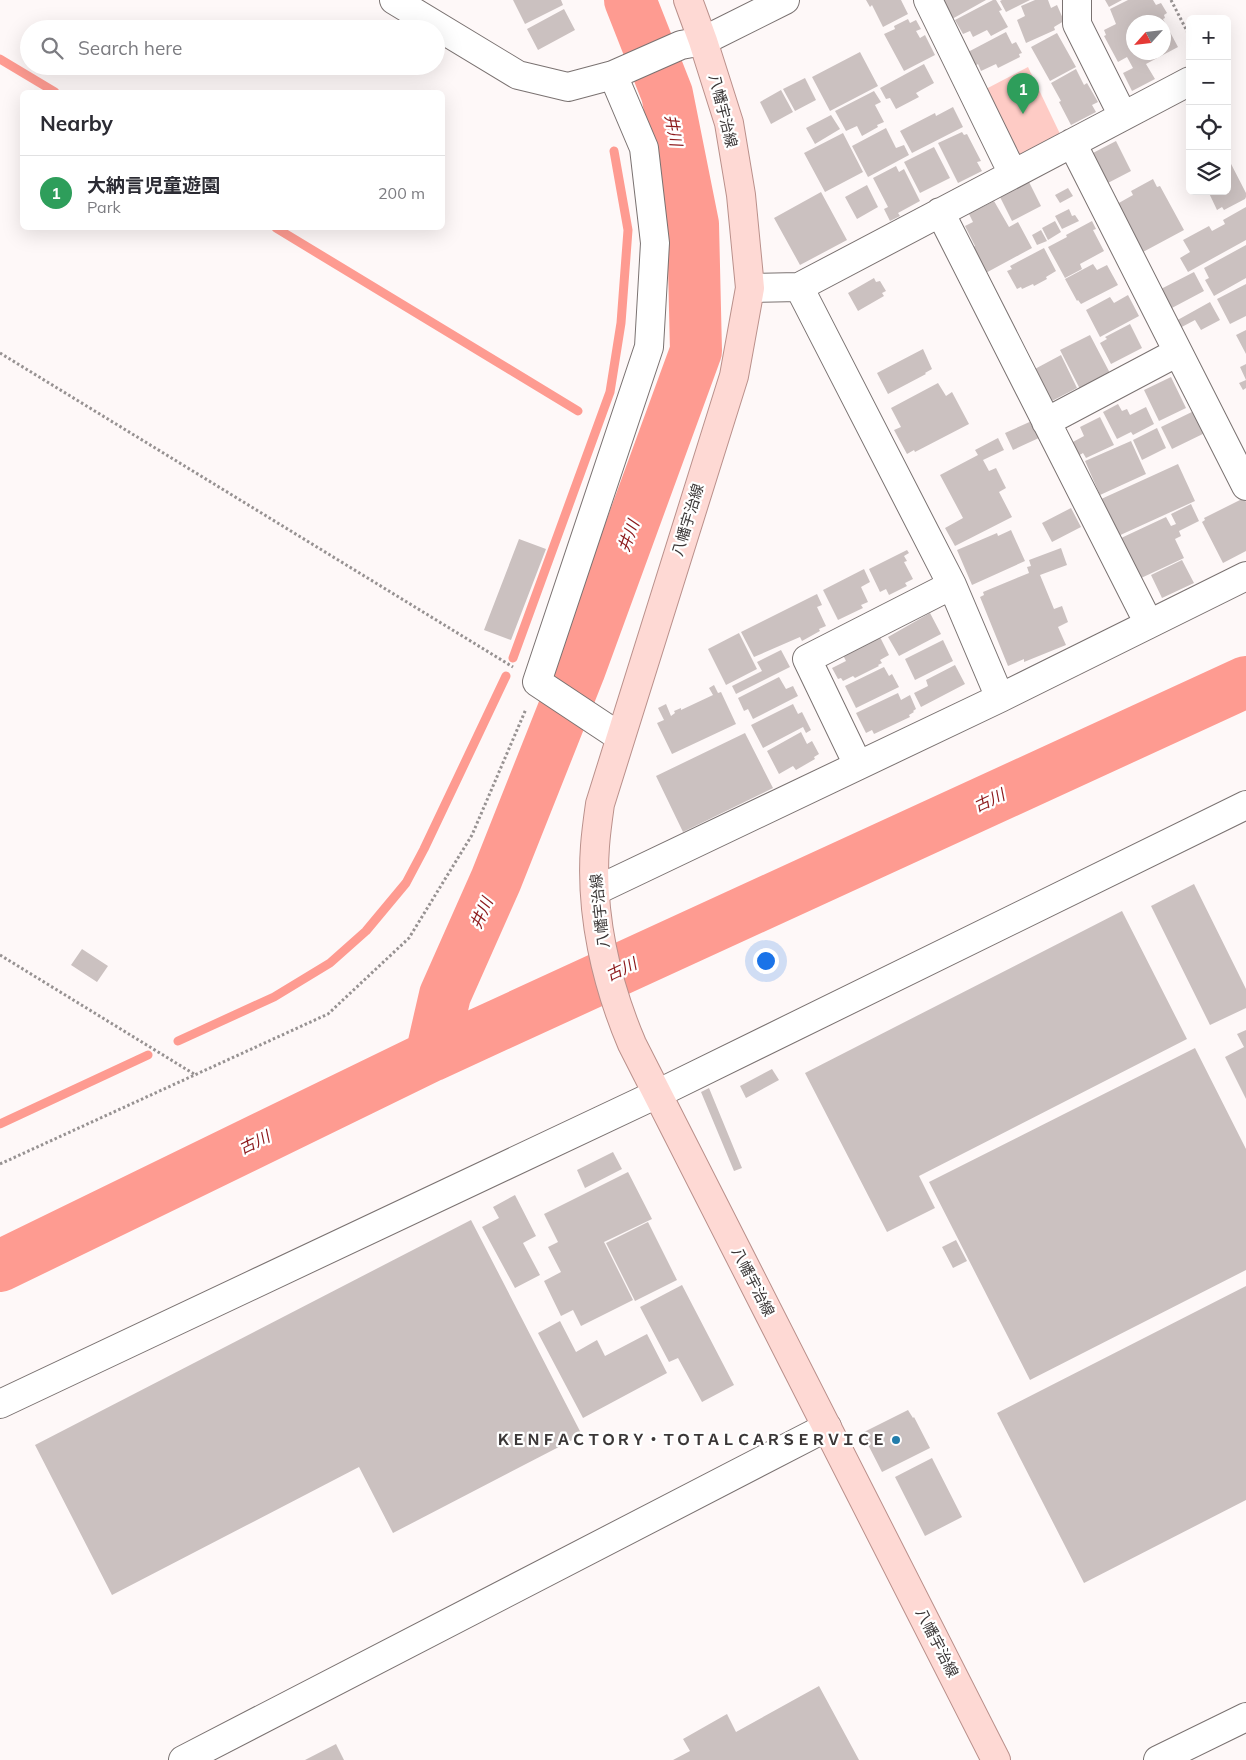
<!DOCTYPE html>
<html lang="en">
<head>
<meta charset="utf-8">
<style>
  body { margin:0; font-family:Mulish,"Noto Sans JP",sans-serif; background:#f2f2f3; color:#2b2b33 }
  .controls { position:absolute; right:15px; top:15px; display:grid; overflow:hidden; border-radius:8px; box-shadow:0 5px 20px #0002 }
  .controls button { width:45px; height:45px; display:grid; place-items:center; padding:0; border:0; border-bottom:1px solid #e1e1e2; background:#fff; color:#2b2b33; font:25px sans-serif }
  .compass { position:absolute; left:1126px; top:15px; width:45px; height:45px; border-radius:50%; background:#fff; box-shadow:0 5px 20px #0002; rotate:243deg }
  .you { position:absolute; left:765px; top:960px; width:18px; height:18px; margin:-12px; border:4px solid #fff; border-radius:50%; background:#1a73e8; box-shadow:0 0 0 8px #1a73e833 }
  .badge { display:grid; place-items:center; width:32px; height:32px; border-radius:50%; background:#0f766e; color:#fff; font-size:16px; font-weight:700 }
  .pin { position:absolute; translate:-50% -41px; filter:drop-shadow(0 1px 2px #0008) }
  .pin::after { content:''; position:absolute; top:26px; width:18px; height:15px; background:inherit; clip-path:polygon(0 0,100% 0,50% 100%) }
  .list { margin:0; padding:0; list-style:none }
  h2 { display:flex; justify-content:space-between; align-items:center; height:65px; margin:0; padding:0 20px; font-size:21px }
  h2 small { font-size:16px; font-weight:400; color:#7c7c81 }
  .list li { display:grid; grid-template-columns:32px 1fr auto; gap:15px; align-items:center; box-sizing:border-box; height:75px; padding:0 20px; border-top:1px solid #e1e1e2 }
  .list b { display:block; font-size:19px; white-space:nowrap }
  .list p { margin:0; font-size:16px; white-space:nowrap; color:#7c7c81 }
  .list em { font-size:16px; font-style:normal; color:#7c7c81 }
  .icon { flex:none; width:28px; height:28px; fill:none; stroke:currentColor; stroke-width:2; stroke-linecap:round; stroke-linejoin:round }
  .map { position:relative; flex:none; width:1246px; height:1760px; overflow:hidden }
  .search { position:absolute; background:#fff; box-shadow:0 5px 20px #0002; left:20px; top:20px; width:425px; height:55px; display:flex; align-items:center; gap:12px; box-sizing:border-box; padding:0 18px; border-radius:28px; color:#7c7c81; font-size:19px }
  .panel { position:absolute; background:#fff; box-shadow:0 5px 20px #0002; left:20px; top:90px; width:425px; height:140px; border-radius:8px }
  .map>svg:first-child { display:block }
</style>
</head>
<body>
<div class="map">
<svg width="1246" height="1760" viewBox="0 0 1246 1760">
  <rect width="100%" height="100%" fill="#fef8f8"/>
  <path fill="#fecbc5" d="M1028 67 1062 138 1017 161 984 90Z"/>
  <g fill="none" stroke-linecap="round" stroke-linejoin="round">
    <path stroke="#fe9b91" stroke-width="9" d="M0 59 55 92
      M276 228 578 411
      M513 658 610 392 621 323 628 230 614 151
      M178 1041 274 997 330 963 366 931 406 883 424 849 506 676
      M0 1124 148 1055"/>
    <path stroke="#fe9b91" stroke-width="52" d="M431 1056 445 995 496 880 579 671 696 351 693 224 667 94 630 0
      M0 1266 431 1056 1246 682"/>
  </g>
  <path fill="#cbc1c0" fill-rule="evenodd" d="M513 0H561L563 5 525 24Z
    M866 0H901L908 14 883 27 872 5 870 7Z
    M941 0H986L952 19Z
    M993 0H996L1002 10 999 11 1008 27 991 36 987 30 973 37 970 31 963 34 955 20Z
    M1002 0H1030L1006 12 1000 1Z
    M1035 0H1048L1051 8 1057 5 1064 21 1054 27 1055 30 1026 43 1017 20 1025 16 1021 6Z
    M1105 0H1122L1109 7Z
    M1128 0H1153L1156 5 1161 3 1167 13 1164 15 1165 18 1163 19 1178 47 1146 64 1155 79 1132 91 1123 73 1133 68 1127 57 1118 62 1104 36 1106 35 1104 30 1116 24 1110 9ZM1134 22H1164V52H1134Z
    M564 9 575 30 538 50 527 29Z
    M908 19 910 23 916 20 921 29 916 31 920 38 925 35 935 55 904 71 884 34 895 29 894 26Z
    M1006 32 1012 44 1016 42 1022 53 1019 54 1020 57 998 68 996 64 981 71 978 64 975 66 968 52Z
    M1057 33 1076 67 1050 81 1031 47Z
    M860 52 878 86 830 111 812 77Z
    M924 64 934 83 916 93 919 97 896 109 890 98 886 99 880 88Z
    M1076 69 1084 85 1087 83 1098 102 1092 105 1096 112 1071 125 1059 102 1061 101 1051 83Z
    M805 78 816 100 795 111 783 89Z
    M781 90 793 112 771 124 760 102Z
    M874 91 881 102 875 105 884 122 877 125 878 127 862 136 857 126 846 131 835 111Z
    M953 107 963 127 912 153 900 131 935 113 936 116Z
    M831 115 840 129 815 144 806 128Z
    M886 128 896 148 904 145 909 155 868 177 852 146Z
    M962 132 964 135 967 134 981 161 977 162 982 171 958 183 938 143Z
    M843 133 863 172 825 192 804 153Z
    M1116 141 1131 171 1106 184 1091 154Z
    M934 147 950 178 920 193 904 162Z
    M1227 160H1229L1246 193V197L1245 199 1224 210 1222 207 1217 210 1208 191H1227Z
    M896 166 899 172 904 169 920 201 898 213 900 216 890 221 884 209 888 207 873 178Z
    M1153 179 1157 187 1160 186 1184 230 1143 252 1117 204 1133 195 1131 191Z
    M1029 182 1041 206 1012 221 1000 197Z
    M867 185 878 207 857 219 845 197Z
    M1068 188 1073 196 1060 203 1055 195Z
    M821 192 847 240 800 265 774 218Z
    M994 201 1009 227 1018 222 1032 248 982 275 968 250 975 246 965 226 973 222 969 214Z
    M1246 207V240L1188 272 1180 258 1190 252 1183 240 1209 226 1212 231 1225 224 1223 220Z
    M1069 209 1072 216 1075 215 1079 221 1062 229 1055 216Z
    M1055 221 1061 232 1048 240 1042 228Z
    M1092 221 1096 229 1093 230 1104 251 1080 264 1082 269 1065 278 1048 247 1067 237 1066 235Z
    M1041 230 1047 241 1037 245 1032 235Z
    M1246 245V278L1214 296 1205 280 1209 278 1204 268Z
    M1044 248 1056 271 1046 277 1047 279 1034 286 1033 284 1022 289 1021 287 1017 289 1007 271 1012 269 1010 266Z
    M1093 264 1097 270 1107 265 1118 285 1081 304 1078 300 1077 301 1065 279Z
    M1194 272 1204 291 1170 309 1159 290Z
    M874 278 876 282 880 281 886 291 882 293 884 296 858 311 848 293Z
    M1246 284V316L1230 324 1217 299Z
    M1128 295 1139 316 1100 337 1086 310 1110 297 1114 303Z
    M1210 302 1220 320 1201 330 1195 320 1178 329 1174 322Z
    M1130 324 1142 348 1111 364 1100 343 1107 339 1105 337Z
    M1246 330V354L1236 335Z
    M1090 335 1111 375 1081 391 1060 350Z
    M923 349 932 369 925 373 926 374 888 394 877 373Z
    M1061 355 1077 388 1050 402 1033 370Z
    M1246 364V388L1243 390 1239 383 1246 380 1240 367Z
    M1171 377 1186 408 1159 421 1144 390Z
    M938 383 946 396 952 392 969 424 915 452 914 450 907 454 894 430 901 427 891 408Z
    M1118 404 1122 411 1127 409 1130 415 1146 407 1154 424 1133 435 1131 432 1117 439 1103 412Z
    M1200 408 1211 430 1172 449 1161 427Z
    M1100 417 1114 445 1086 458 1083 453 1078 456 1071 443 1084 436 1080 427Z
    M1034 420 1041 437 1013 450 1005 433Z
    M1157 428 1166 448 1142 460 1133 440Z
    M998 438 1004 450 983 460 989 471 996 468 1006 488 999 492 1012 517 955 546 945 528 963 518 940 475 978 455 975 450Z
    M1131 441 1146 474 1100 495 1085 461Z
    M1178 464 1195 501 1116 537 1099 500Z
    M1244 498 1246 502V551L1223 563 1202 522 1205 520 1204 518Z
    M1191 504 1199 521 1179 531 1181 536 1175 539 1184 558 1139 579 1119 539 1166 517 1171 526 1176 524 1171 514Z
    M1071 508 1081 527 1052 542 1042 523Z
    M1011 530 1025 561 972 585 957 550 997 533 998 536Z
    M519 539 546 549 511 640 484 630Z
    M1061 548 1067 565 1040 575 1054 609 1062 606 1068 622 1058 627 1066 645 1024 662V659L1008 666 980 597 984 595 983 592 1029 573 1027 567 1031 566 1029 560Z
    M907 550 909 553 904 556 907 561 904 562 913 579 905 583 907 586 889 595 886 589 880 592 869 569Z
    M1182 560 1194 583 1162 598 1151 575Z
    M864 569 870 582 861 587 868 602 861 605 863 608 838 620 823 590Z
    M817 594 822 605 817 607 826 626 819 629 820 631 802 641 800 637 754 657 741 632Z
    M930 613 941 634 899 656 888 637Z
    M739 633 757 669 726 685 708 649Z
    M880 637 889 655 880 660 882 663 878 665 879 666 855 678 853 676 843 681 841 678 838 679 832 668 846 661 843 655Z
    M943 640 953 661 915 680 905 659Z
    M781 650 790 667 736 694 732 686 762 671 757 662Z
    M955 665 965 684 921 707 914 693 928 686 926 680Z
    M884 667 889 676 892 674 899 687 856 708 845 686Z
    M779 677 786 689 793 686 798 696 753 719 748 709 744 711 738 698Z
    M714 685 718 693 721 692 736 724 672 754 657 723 664 720 658 708 666 704 671 716 675 713 674 711 681 708V710L713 695 709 688Z
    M898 693 901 700 910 695 916 709 913 711 914 712 909 715 910 717 874 734 872 730 866 733 856 713Z
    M793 704 798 714 802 712 811 730 806 733 803 727 763 748 751 725Z
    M801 732 807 744 812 741 819 754 814 757 815 759 796 770 793 766 779 774 767 751Z
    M745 733 773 788 683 832 656 776Z
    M1194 884 1246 989V1008L1210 1025 1151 906Z
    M1122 911 1187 1039 919 1176 935 1208 887 1232 805 1073Z
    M82 949 108 966 97 982 71 965Z
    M1246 1030V1099L1225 1057 1244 1047 1237 1034Z
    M1195 1048 1246 1149V1270L1030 1380 929 1182Z
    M772 1069 779 1080 746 1098 740 1086Z
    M709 1088 742 1168 734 1171 701 1092Z
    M613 1152 622 1169 585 1188 577 1170Z
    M628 1172 652 1219 604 1242 633 1300 581 1326 573 1310 561 1316 544 1281 561 1272 548 1247 558 1242 544 1214Z
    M515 1195 536 1236 523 1243 540 1275 515 1288 482 1227 499 1218 493 1207Z
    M471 1220 582 1435 393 1533 359 1467 112 1595 35 1445Z
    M648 1222 677 1280 635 1301 606 1243Z
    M956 1240 967 1261 953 1268 942 1247Z
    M682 1285 734 1385 702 1402 678 1358 669 1362 640 1307Z
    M1246 1286V1500L1084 1583 997 1413Z
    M560 1321 576 1352 597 1340 605 1356 647 1334 667 1373 583 1418 538 1333Z
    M908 1410 913 1418 914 1417 930 1448 882 1472 862 1433Z
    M932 1458 962 1517 925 1536 895 1477Z
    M819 1686 859 1760H673L690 1751 683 1739 727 1714 736 1732Z
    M336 1744 344 1760H305Z"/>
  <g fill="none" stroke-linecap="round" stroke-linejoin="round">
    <defs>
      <path id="minor" d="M394 0 518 75 568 87 613 75 681 45 703 41 785 0
        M928 0 1013 174
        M1077 0V24L1123 116
        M613 75 644 148 655 243 649 347 537 682 620 737
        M1072 143 1246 486
        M940 212 1149 624
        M799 287 1190 81
        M750 288 799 287 952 585 1000 698
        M1046 422 1178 352
        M858 765 807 659 952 585
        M595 891 1000 698 1246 576
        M0 1404 657 1094 1246 805
        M183 1760 827 1427
        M1158 1760 1246 1717"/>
      <path id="primary" d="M688 0 703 41 729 123 741 195 750 288 734 376 600 804C598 818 596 832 595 846 590 913 606 983 632 1044L996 1760"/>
    </defs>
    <use href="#minor" stroke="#7a7271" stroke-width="30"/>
    <use href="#primary" stroke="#ba908b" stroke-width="30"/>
    <path stroke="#979292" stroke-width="3" stroke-dasharray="2.5 2.5" stroke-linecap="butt" d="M1171 0 1190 37
      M0 353 513 667
      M0 955 194 1074
      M0 1164 328 1014 409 938 472 835 526 709"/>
    <use href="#minor" stroke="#fff" stroke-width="28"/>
    <use href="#primary" stroke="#fed9d4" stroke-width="28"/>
  </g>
  <circle fill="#227dab" stroke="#fff" stroke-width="2" cx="896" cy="1440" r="5"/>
  <g text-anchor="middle" stroke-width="4.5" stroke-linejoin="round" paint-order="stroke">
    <g font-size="15" fill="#3b3737" stroke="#fff">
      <text transform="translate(723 111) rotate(76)" y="5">八幡宇治線</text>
      <text transform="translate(688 520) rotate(-73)" y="5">八幡宇治線</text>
      <text transform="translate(600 911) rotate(-96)" y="5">八幡宇治線</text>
      <text transform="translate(753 1282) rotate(63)" y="5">八幡宇治線</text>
      <text transform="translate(937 1643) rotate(63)" y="5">八幡宇治線</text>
    </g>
    <g font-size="15" font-weight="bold" fill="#3b3737" stroke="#fff" text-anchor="end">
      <text x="886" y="1445">ＫＥＮＦＡＣＴＯＲＹ・ＴＯＴＡＬＣＡＲＳＥＲＶＩＣＥ</text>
    </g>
    <g font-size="16" font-style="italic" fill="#8c181a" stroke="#fff">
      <text transform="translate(674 130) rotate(79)" y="6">井川</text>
      <text transform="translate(628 536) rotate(-70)" y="6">井川</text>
      <text transform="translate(989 800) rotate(-25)" y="6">古川</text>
      <text transform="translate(481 913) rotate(-66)" y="6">井川</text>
      <text transform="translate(621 969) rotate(-25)" y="6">古川</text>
      <text transform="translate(254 1142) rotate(-26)" y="6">古川</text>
    </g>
  </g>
</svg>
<div class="controls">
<button>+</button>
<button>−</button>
<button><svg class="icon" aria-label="locate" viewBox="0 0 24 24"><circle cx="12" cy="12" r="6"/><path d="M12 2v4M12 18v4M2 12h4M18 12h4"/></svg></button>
<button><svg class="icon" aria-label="layers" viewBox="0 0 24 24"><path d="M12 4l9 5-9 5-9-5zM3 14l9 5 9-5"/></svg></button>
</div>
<svg class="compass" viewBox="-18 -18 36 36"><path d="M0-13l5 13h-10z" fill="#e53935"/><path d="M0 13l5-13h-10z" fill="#7c7c81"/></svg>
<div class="you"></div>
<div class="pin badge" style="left:1023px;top:114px;background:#2e9e5b">1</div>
<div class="search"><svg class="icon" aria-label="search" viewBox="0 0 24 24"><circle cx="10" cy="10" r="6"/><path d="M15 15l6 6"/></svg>Search here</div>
<section class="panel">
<h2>Nearby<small></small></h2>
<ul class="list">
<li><span class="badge" style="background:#2e9e5b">1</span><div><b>大納言児童遊園</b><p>Park</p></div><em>200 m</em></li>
</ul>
</section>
</div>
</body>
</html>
